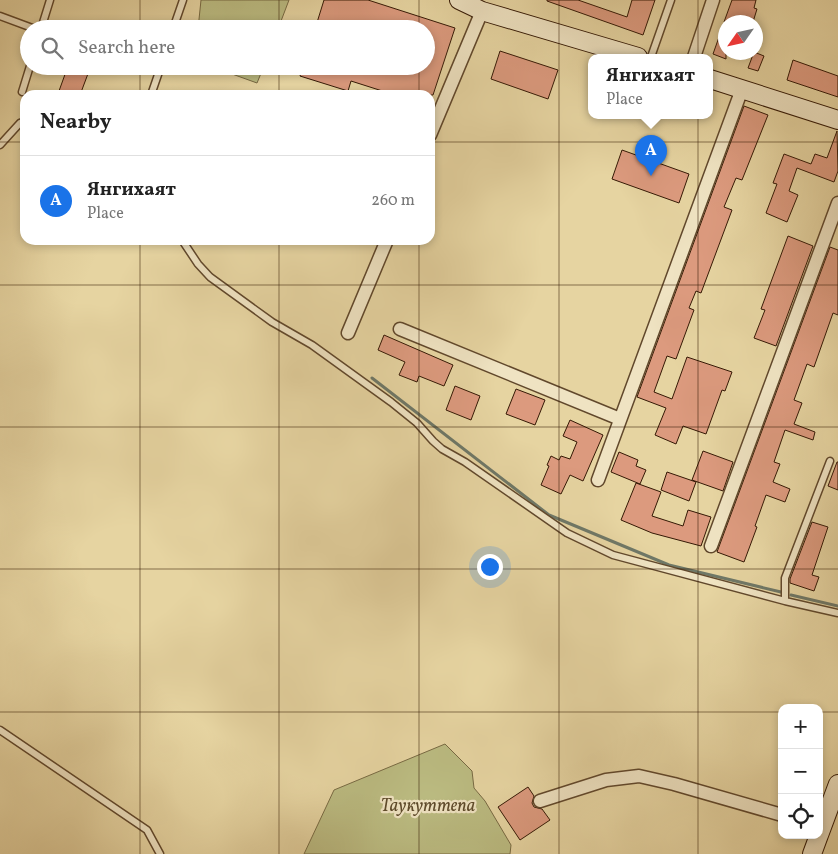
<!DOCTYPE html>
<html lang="en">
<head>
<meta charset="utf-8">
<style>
  body { margin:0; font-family:Vollkorn,serif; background:#f2f2f2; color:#222 }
  .controls { position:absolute; right:15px; bottom:15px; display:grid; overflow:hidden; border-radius:10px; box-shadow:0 2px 8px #0003 }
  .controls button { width:45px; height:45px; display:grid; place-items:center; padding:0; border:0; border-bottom:1px solid #e0e0e0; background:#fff; color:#222; font:25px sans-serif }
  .compass { position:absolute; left:718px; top:15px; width:45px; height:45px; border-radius:50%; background:#fff; box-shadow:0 2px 8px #0003; rotate:236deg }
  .you { position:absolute; left:489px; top:566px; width:18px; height:18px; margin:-12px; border:4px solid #fff; border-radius:50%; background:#1a73e8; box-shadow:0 0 0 8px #1a73e833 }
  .badge { display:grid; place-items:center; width:32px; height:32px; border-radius:50%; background:#1a73e8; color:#fff; font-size:16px; font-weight:700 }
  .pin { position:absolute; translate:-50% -41px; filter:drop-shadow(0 1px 2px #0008) }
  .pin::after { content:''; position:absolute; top:26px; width:18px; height:15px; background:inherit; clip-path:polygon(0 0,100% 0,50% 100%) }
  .popup { position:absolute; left:588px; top:54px; width:125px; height:65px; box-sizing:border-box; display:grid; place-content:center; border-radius:10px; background:#fff; filter:drop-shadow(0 1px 4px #0005); font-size:16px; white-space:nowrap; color:#767676 }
  .popup b { font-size:19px; color:#222 }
  .popup::after { content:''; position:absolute; left:50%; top:100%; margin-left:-10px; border:10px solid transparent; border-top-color:#fff }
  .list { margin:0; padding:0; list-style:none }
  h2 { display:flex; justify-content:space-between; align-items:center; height:65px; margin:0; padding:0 20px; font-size:21px }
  h2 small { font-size:16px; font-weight:400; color:#767676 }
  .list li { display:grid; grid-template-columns:32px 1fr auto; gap:15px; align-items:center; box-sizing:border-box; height:90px; padding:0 20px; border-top:1px solid #e0e0e0 }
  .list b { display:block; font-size:19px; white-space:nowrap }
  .list p { margin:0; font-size:16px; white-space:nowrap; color:#767676 }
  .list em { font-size:16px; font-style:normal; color:#767676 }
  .icon { flex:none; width:28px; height:28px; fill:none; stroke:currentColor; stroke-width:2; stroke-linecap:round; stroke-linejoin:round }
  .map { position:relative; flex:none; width:838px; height:854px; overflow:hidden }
  .search { position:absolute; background:#fff; box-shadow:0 2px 8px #0003; left:20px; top:20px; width:415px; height:55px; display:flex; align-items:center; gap:12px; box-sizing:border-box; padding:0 18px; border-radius:28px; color:#767676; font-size:19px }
  .panel { position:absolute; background:#fff; box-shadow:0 2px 8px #0003; left:20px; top:90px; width:415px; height:155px; border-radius:15px }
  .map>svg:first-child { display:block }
</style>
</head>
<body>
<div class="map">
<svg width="838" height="854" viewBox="0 0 838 854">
  <rect width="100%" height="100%" fill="#e6d4a1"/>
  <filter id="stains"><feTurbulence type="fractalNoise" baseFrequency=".004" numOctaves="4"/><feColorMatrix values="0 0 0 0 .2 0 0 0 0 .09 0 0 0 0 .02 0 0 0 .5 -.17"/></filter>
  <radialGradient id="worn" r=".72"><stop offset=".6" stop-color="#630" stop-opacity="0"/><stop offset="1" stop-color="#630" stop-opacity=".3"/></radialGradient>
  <path fill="#bbbb81" stroke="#786a43" d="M201 0H289L278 29H198Z
    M210 66H264L257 83Z
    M445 744 472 771 474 788 485 801 511 845 510 854H304L334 790Z"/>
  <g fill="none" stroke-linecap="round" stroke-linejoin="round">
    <path stroke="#6f7867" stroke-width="3" d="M372 378 549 515 669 565 781 592
      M791 595 838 606"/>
  </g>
  <path fill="#dc9a7e" stroke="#351905" d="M324 0H368L455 28 433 95H395L351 81 348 91 300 76 303 66H426V29H315Z
    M547 0H578L627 17 632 0H655L643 35 547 1Z
    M732 0H756L754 8 757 9 753 22H724Z
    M724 23H726V59L713 54Z
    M500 51 558 70 548 99 491 79Z
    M754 52 764 56 758 71 748 68Z
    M793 60 838 76V97L787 80Z
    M68 66H74L89 71 80 95H70L59 91Z
    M744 106 768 115 742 180 736 178 724 207 732 210 701 293 696 291 689 308 694 310 676 359 667 356 654 392 672 399 687 357 732 372 725 391 722 390 706 434 683 426 676 444 655 435 666 408 637 397Z
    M837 131 838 171 834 182 797 168 789 191 798 195 787 222 766 213 777 184 773 183 784 154 811 164 815 154 827 158Z
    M622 150 689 174 679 203 612 179Z
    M788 236 813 246 776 346 754 338 765 310 761 309Z
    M830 247 838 250V315L833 313 814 367 807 364 794 400 802 403 794 424 815 432 813 440 785 430 774 462 780 464 773 482 790 489 785 502 766 495 755 526 757 527 744 562 717 552Z
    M384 335 453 365 444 386 419 376 417 382 399 375 405 362 378 350Z
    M455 386 480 396 471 420 446 410Z
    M516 389 545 400 535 425 506 414Z
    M570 420 603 435 583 481 570 475 561 494 541 485 549 466 547 465 551 456 559 460 561 456 570 459 577 442 563 436Z
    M703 451 733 462 723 491 692 480Z
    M619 452 638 460 636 466 646 470 640 484 611 472Z
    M837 462H838V490L828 486Z
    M667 472 696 482 689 501 661 490Z
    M636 483 661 492 652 516 683 526 688 510 711 517 701 546 652 533 621 520Z
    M812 522 828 527 812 575 819 577 814 591 790 583V579Z
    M528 787 534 796 532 803 534 807 542 809 550 820 520 840 498 807Z"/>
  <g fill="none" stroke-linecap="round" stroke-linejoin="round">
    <defs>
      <path id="lane" d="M0 16 35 29
        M41 29 50 0
        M173 29 183 0
        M651 57 671 0
        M22 92 30 66
        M151 95 161 66
        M0 145 20 123 25 121
        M182 240 198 264 210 277 272 322 312 345 391 402 417 423 433 441 442 449 465 462 567 533 613 555 785 601 838 613
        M785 601V578L830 461
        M0 730 147 830 160 854"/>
      <path id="street" d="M694 57 713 0
        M430 135 482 11
        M400 329 620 419
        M348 333 387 240
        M598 480 742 89
        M711 546 838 203
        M540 801 606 780 639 776 674 784 782 815"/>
      <path id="secondary" d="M459 0 482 11 638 57
        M710 79 838 120
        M819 835 838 784
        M812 854 819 835"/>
    </defs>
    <use href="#lane" stroke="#61482c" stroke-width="9"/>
    <use href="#street" stroke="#61482c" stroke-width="15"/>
    <use href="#secondary" stroke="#351905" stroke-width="20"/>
    <use href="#lane" stroke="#efe3c2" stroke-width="6"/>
    <use href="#street" stroke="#efe3c2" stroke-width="12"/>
    <use href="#secondary" stroke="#efe3c2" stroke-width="18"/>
  </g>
  <path fill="none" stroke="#351905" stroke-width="1" stroke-opacity="0.55" d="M140 0V29M279 0V29M419 0V29M559 0V854M698 0V854M140 66V95M279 66V95M419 66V95M0 142H25M430 142H838M140 240V854M279 240V854M419 240V854M0 285H838M0 427H838M0 569H838M0 712H782M819 712H838"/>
  <g text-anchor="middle" stroke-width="4.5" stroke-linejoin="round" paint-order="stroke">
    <g font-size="18" font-style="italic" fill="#5d4a2a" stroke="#efe3c2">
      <text x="428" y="811">Таукуттепа</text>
    </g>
  </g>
  <rect width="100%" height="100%" filter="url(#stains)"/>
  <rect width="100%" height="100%" fill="url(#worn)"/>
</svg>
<div class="controls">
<button>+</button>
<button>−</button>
<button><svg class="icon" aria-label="locate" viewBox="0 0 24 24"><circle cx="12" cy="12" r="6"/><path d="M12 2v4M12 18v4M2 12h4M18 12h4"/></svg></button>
</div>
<svg class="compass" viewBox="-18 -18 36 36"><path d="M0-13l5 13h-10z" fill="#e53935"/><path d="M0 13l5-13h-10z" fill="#767676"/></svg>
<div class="you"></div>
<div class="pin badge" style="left:651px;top:176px">A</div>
<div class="popup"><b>Янгихаят</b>Place</div>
<div class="search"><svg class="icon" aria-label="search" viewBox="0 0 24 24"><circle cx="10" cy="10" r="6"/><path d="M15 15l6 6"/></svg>Search here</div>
<section class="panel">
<h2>Nearby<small></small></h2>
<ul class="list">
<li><span class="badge">A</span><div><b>Янгихаят</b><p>Place</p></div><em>260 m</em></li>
</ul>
</section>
</div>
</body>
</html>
